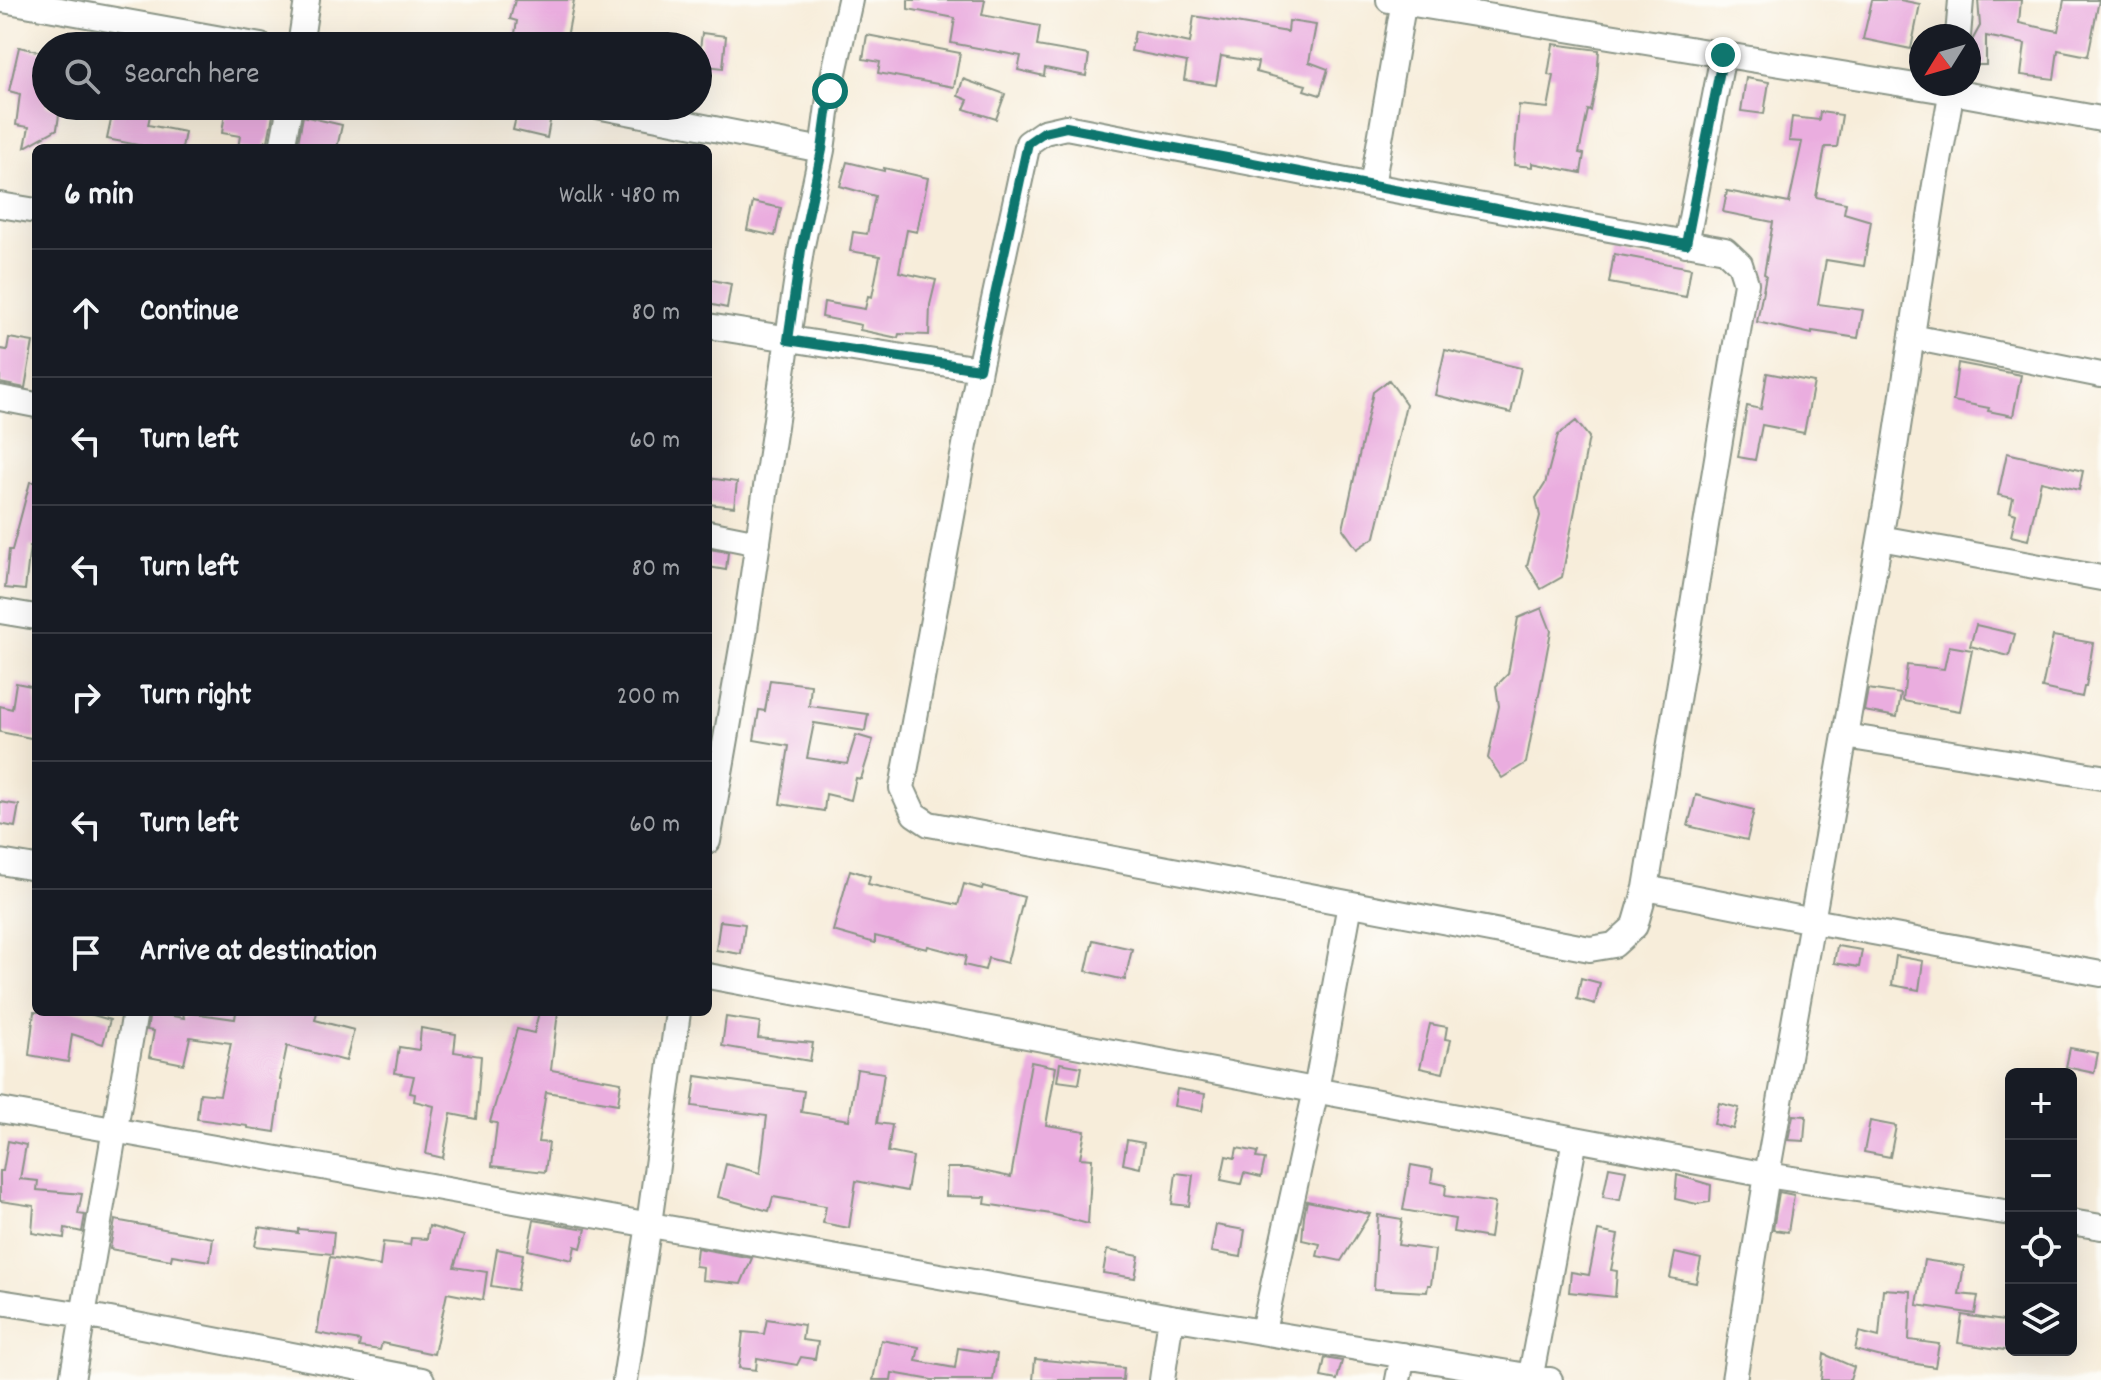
<!DOCTYPE html>
<html lang="en">
<head>
<meta charset="utf-8">
<style>
  body { margin:0; font-family:Dekko,sans-serif; background:#20242c; color:#f1f3f6 }
  .controls { position:absolute; right:24px; bottom:24px; display:grid; overflow:hidden; border-radius:12px; box-shadow:0 8px 32px #0002 }
  .controls button { width:72px; height:72px; display:grid; place-items:center; padding:0; border:0; border-bottom:2px solid #363941; background:#171b24; color:#f1f3f6; font:40px sans-serif }
  .compass { position:absolute; left:1909px; top:24px; width:72px; height:72px; border-radius:50%; background:#171b24; box-shadow:0 8px 32px #0002; rotate:233deg }
  .stop { position:absolute; width:24px; height:24px; margin:-18px; border:6px solid #0f766e; border-radius:50%; background:#fff }
  .stop.end { background:#0f766e; border-color:#fff; box-shadow:0 2px 8px #0008 }
  .list { margin:0; padding:0; list-style:none }
  h2 { display:flex; justify-content:space-between; align-items:center; height:104px; margin:0; padding:0 32px; font-size:34px }
  h2 small { font-size:26px; font-weight:400; color:#9ea1a6 }
  .list li { display:grid; grid-template-columns:52px 1fr auto; gap:24px; align-items:center; box-sizing:border-box; height:128px; padding:0 32px; border-top:2px solid #363941 }
  .list b { display:block; font-size:30px; white-space:nowrap }
  .list em { font-size:26px; font-style:normal; color:#9ea1a6 }
  .icon { flex:none; width:44px; height:44px; fill:none; stroke:currentColor; stroke-width:2; stroke-linecap:round; stroke-linejoin:round }
  .map { position:relative; flex:none; width:2101px; height:1380px; overflow:hidden }
  .search { position:absolute; background:#171b24; box-shadow:0 8px 32px #0002; left:32px; top:32px; width:680px; height:88px; display:flex; align-items:center; gap:20px; box-sizing:border-box; padding:0 28px; border-radius:44px; color:#9ea1a6; font-size:30px }
  .panel { position:absolute; background:#171b24; box-shadow:0 8px 32px #0002; left:32px; top:144px; width:680px; height:872px; border-radius:12px }
  .map>svg:first-child { display:block }
</style>
</head>
<body>
<div class="map">
<svg width="2101" height="1380" viewBox="0 0 2101 1380">
  <rect width="100%" height="100%" fill="#fdfcf7"/>
  <filter id="ink" filterUnits="userSpaceOnUse"><feTurbulence type="fractalNoise" baseFrequency=".0125" numOctaves="2"/><feDisplacementMap in="SourceGraphic" scale="16" xChannelSelector="R" yChannelSelector="G"/><feConvolveMatrix kernelMatrix="1 2 1 2 8 2 1 2 1" color-interpolation-filters="sRGB"/></filter>
  <filter id="wash" filterUnits="userSpaceOnUse"><feTurbulence type="fractalNoise" baseFrequency=".006" numOctaves="4" result="noise"/><feDisplacementMap in="SourceGraphic" scale="32" xChannelSelector="R" yChannelSelector="G"/><feGaussianBlur stdDeviation="1.8" result="paint"/><feColorMatrix in="noise" values="0 0 0 0 0 0 0 0 0 0 0 0 0 0 0 0 0 1.4 0 .05"/><feComposite in="paint" operator="in"/></filter>
  <g filter="url(#wash)">
    <rect width="100%" height="100%" fill="#f7edda"/>
    <g id="blocks">
      <path fill="#eaaddf" d="M515 0H574L566 43 556 41 555 46H513L517 21 510 19Z
        M908 0H985L982 15 1040 26 1037 46 1089 55 1086 76 1045 68 1044 76 1018 70 1021 56 951 43 955 18 908 9Z
        M1872 0H1900L1920 4 1911 49 1863 39Z
        M1978 0H2021L2019 23 2058 31 2064 0H2099L2088 56 2058 50 2054 79 2021 75 2025 44 1986 36V65H1969V46L1980 26Z
        M1194 16 1288 32 1289 21 1316 25 1309 62 1328 69 1320 95 1304 90 1306 85 1256 72 1258 62 1221 56 1216 85 1184 80 1187 62 1131 51 1135 31 1190 43Z
        M702 33 726 36 723 68 698 65Z
        M867 35 960 53 954 87 878 73 880 62 863 59Z
        M1553 44 1599 50 1597 80 1591 111 1588 110 1579 153 1584 154 1581 173 1532 163V167L1514 165 1519 105 1548 108 1554 76 1548 75Z
        M19 47 46 53V106L60 108 57 129 25 147 29 127 16 125 20 94 9 91Z
        M1746 78 1769 82 1764 114 1741 111Z
        M963 79 1005 94 996 119 964 109 968 100 958 96Z
        M114 106H152L148 125 185 132 182 148H153L107 139Z
        M226 106H248L274 110 268 141H266L264 148H238L240 136 222 133Z
        M518 109 551 116 547 138 513 130Z
        M1820 112 1842 115 1837 147H1825L1816 197 1846 203 1844 213 1871 221 1864 266 1826 260 1818 304 1863 310 1858 338 1812 331V334L1757 322 1766 275 1764 274 1773 222 1723 212 1727 191 1789 203 1802 142 1789 141 1792 117 1819 120Z
        M303 116 342 125 337 148H297Z
        M847 162 884 171V168L928 178 917 232 907 230 899 272 936 280 930 305 929 335 899 334 898 338 860 330 861 325 822 317 824 302 865 309 868 296 872 297 880 256 850 251 853 232 867 234 875 196 840 186Z
        M753 202 781 208 775 236 747 230Z
        M1614 254 1691 268 1686 297 1609 283Z
        M708 279 731 284 727 308 708 304Z
        M9 338 33 342 25 388 0 383V349L7 350Z
        M1445 350 1521 368 1511 413 1435 395Z
        M1958 363 2021 375 2013 416 1988 411 1989 408 1953 401Z
        M1767 373 1814 382 1804 433 1762 425 1755 460 1738 457 1747 406 1761 409Z
        M1389 380 1406 404 1375 537 1357 549 1343 529 1373 392Z
        M1576 421 1589 437 1562 577 1541 589 1527 566 1540 516 1536 498 1545 484 1558 435Z
        M2007 453 2083 471 2079 490 2041 481 2028 540 2011 536 2016 514 2010 512 2013 498 1998 495Z
        M708 478 737 482 734 507 708 504Z
        M30 482H36V548L30 546 25 590 5 588 9 550H12Z
        M709 549 728 552 726 570 708 567Z
        M1542 608 1551 631 1526 763 1502 778 1488 758 1499 706 1496 686 1508 674 1518 618Z
        M1976 625 2015 634 2009 656 1970 646Z
        M2053 636 2093 643 2086 687H2084L2082 697 2042 688Z
        M1949 646 1972 650 1960 711 1903 701 1907 665 1944 669Z
        M770 680 811 685 809 706 868 714 865 731 814 723 807 758 847 764 856 735 873 740 861 779 856 778 851 800 826 794 824 811 780 804 789 746 754 740 759 710 765 711Z
        M16 683 36 687V739L0 732V706L12 709Z
        M1868 689 1901 694 1897 717 1864 711Z
        M1696 795 1754 810 1747 840 1688 826Z
        M0 802 19 805 15 827 0 824Z
        M850 870 870 876 868 884 958 905 964 884 982 889 983 886 1024 897 1007 963 988 958 985 970 964 965 966 956 928 946 927 949 875 936V943L833 931Z
        M720 921 745 924 741 954 716 950Z
        M1093 940 1132 949 1125 980 1086 971Z
        M1837 946 1862 950 1859 967 1834 963Z
        M1896 956 1923 961 1919 990 1892 985Z
        M1581 978 1600 983 1595 1004 1577 999Z
        M34 1012H83L110 1020 103 1044 72 1034 68 1062 29 1055Z
        M150 1012 184 1018 183 1012H185L235 1019 236 1012H317L315 1020 354 1030 346 1061 287 1046 280 1080 282 1081 275 1132 248 1128V1126L197 1119 200 1093 220 1095 231 1043 190 1037 184 1064 149 1057 154 1031 147 1030Z
        M539 1012H558L551 1070 621 1082 618 1104 546 1092 538 1142 549 1143 545 1172 492 1166 497 1123 490 1122 517 1029 534 1033Z
        M726 1017 760 1022 758 1038 813 1043 810 1061 722 1046Z
        M1430 1024 1447 1027 1445 1039 1451 1040 1443 1073 1420 1068Z
        M421 1028 456 1034 454 1052 481 1056 476 1119 451 1114 443 1158 426 1154 434 1106 414 1101 415 1094 410 1093 414 1076 395 1073 399 1047 419 1050Z
        M2070 1048 2098 1053 2094 1073 2066 1067Z
        M1031 1062 1056 1067 1046 1125 1085 1131 1080 1158 1092 1159 1088 1224 1051 1214 985 1204 986 1197 946 1196 947 1168H968L1011 1177Z
        M1060 1063 1082 1067 1079 1084 1057 1081Z
        M857 1069 884 1073 877 1123 892 1125 888 1152 913 1157 907 1191 856 1181 849 1228 823 1223 826 1206 773 1197 769 1211 718 1197 726 1164 760 1173 767 1116 692 1106 696 1076 804 1091 801 1112 849 1120Z
        M1177 1089 1205 1094 1202 1111 1174 1106Z
        M1719 1103 1739 1108 1733 1129 1714 1124Z
        M1793 1115 1806 1116 1804 1141 1788 1140Z
        M1870 1121 1896 1126 1890 1157 1864 1152Z
        M1127 1140 1144 1143 1140 1168 1123 1164Z
        M8 1141 26 1145 20 1179 38 1181 37 1190 82 1194 78 1214 85 1215 82 1232 65 1228 64 1238 32 1233 34 1206 0 1201V1171H3Z
        M1237 1148 1258 1152 1256 1158 1265 1159 1261 1177 1244 1173 1241 1184 1221 1180 1226 1156 1235 1158Z
        M1411 1165 1433 1169 1431 1182 1446 1185 1445 1196 1495 1203 1490 1238 1453 1232 1455 1219 1403 1210Z
        M1609 1167 1626 1170 1620 1200 1603 1197Z
        M1176 1173 1193 1175 1189 1206 1172 1204Z
        M1677 1175 1711 1185 1710 1202 1697 1204 1675 1199Z
        M1779 1192 1794 1195 1788 1232 1773 1230Z
        M1307 1201 1370 1214 1341 1261 1317 1256 1320 1244 1302 1240 1304 1216Z
        M1378 1215 1402 1219 1398 1245 1435 1250 1431 1285H1428L1427 1292 1374 1289Z
        M115 1220 213 1238 210 1261 172 1255 171 1260 110 1249Z
        M534 1220 586 1229 581 1248 575 1246 572 1260 528 1250Z
        M1216 1225 1245 1230 1241 1257 1211 1252Z
        M429 1226 464 1236 454 1267 487 1272 483 1300 447 1293 434 1354 382 1343 380 1350 359 1347 360 1341 317 1333 330 1257 380 1266 383 1242 410 1245 411 1238 427 1239Z
        M259 1227 298 1233V1229L334 1232 332 1254 255 1246Z
        M1598 1231 1618 1235 1611 1270 1617 1271 1615 1297 1569 1292 1571 1272 1589 1275Z
        M697 1248 752 1258 741 1284 702 1280 703 1267 695 1266Z
        M497 1249 523 1254 517 1290 491 1286Z
        M1107 1250 1139 1256 1135 1278 1103 1273Z
        M1675 1253 1701 1259 1696 1283 1670 1278Z
        M1924 1260 1964 1266 1959 1294 1978 1296 1975 1314 1917 1305Z
        M1883 1289 1911 1291 1909 1340 1939 1344 1935 1367 1893 1360 1855 1350 1859 1332 1879 1337Z
        M1962 1315 2011 1322V1351L1958 1343Z
        M767 1319 804 1325 802 1340 818 1342 815 1359 801 1357 797 1365 757 1358 756 1370 739 1368 743 1332 764 1334Z
        M881 1340 919 1347 916 1361 955 1368 958 1348 997 1354 993 1380H932L892 1373 891 1380H873Z
        M1824 1354 1854 1367 1850 1380H1821Z
        M1325 1358 1342 1361 1337 1380 1321 1377Z
        M1035 1359 1124 1368 1123 1380H1033Z"/>
    </g>
  </g>
  <g filter="url(#ink)">
    <use href="#blocks" fill-opacity="0" stroke="#8b9587" stroke-width="2"/>
    <g fill="none" stroke-linecap="round" stroke-linejoin="round">
      <defs>
        <path id="minor" d="M3 0 261 46
          M1389 0 1952 92 2101 119
          M1958 36 1961 0
          M300 46 307 0
          M597 106 822 150
          M1066 127 1372 186 1725 250 1740 264 1746 283 1646 888 1635 926 1614 945 1590 949 929 824 914 814 902 788 979 369 1028 143 1044 132Z
          M282 148 290 106
          M1372 186 1404 0
          M0 205 36 211
          M1686 244 1723 55
          M708 326 979 369
          M1912 337 2101 375
          M0 398 36 405
          M708 533 758 543
          M1880 538 2101 578
          M0 611 36 617
          M1845 736 2101 777
          M708 841 744 636 801 250 822 150 830 91 850 0
          M0 862 36 868
          M1646 888 1813 921 2101 974
          M708 976 1767 1175 2011 1213
          M0 1110 1171 1317 1550 1380
          M2071 1222 2101 1227
          M0 1302 84 1315 422 1380
          M1263 1331 1316 1090 1350 904
          M72 1380 135 1012
          M625 1380 649 1224 678 1012
          M1162 1380 1171 1317
          M1398 1380 1403 1355
          M1530 1380 1575 1139
          M1734 1380 1767 1175 1888 493 1936 178 1953 84"/>
      </defs>
      <use href="#minor" stroke="#8b9587" stroke-width="28"/>
      <use href="#minor" stroke="#fff" stroke-width="24"/>
    </g>
  </g>
  <g fill="none" stroke-linecap="round" stroke-linejoin="round" filter="url(#ink)">
    <path stroke="#0f766e" stroke-width="10" d="M830 91 822 150 801 250 788 340 979 369 1028 143 1044 132 1066 127 1372 186 1686 244 1723 55"/>
  </g>
</svg>
<div class="controls">
<button>+</button>
<button>−</button>
<button><svg class="icon" aria-label="locate" viewBox="0 0 24 24"><circle cx="12" cy="12" r="6"/><path d="M12 2v4M12 18v4M2 12h4M18 12h4"/></svg></button>
<button><svg class="icon" aria-label="layers" viewBox="0 0 24 24"><path d="M12 4l9 5-9 5-9-5zM3 14l9 5 9-5"/></svg></button>
</div>
<svg class="compass" viewBox="-18 -18 36 36"><path d="M0-13l5 13h-10z" fill="#e53935"/><path d="M0 13l5-13h-10z" fill="#9ea1a6"/></svg>
<div class="stop" style="left:830px;top:91px"></div>
<div class="stop end" style="left:1723px;top:55px"></div>
<div class="search"><svg class="icon" aria-label="search" viewBox="0 0 24 24"><circle cx="10" cy="10" r="6"/><path d="M15 15l6 6"/></svg>Search here</div>
<section class="panel">
<h2>6 min<small>Walk · 480 m</small></h2>
<ul class="list">
<li><svg class="icon" aria-label="ahead" viewBox="0 0 24 24"><path d="M12 20V5M6 11l6-6 6 6"/></svg><div><b>Continue</b></div><em>80 m</em></li>
<li><svg class="icon" aria-label="left" viewBox="0 0 24 24"><path d="M17 20v-9H6M10 6l-5 5 5 5"/></svg><div><b>Turn left</b></div><em>60 m</em></li>
<li><svg class="icon" aria-label="left" viewBox="0 0 24 24"><path d="M17 20v-9H6M10 6l-5 5 5 5"/></svg><div><b>Turn left</b></div><em>80 m</em></li>
<li><svg class="icon" aria-label="right" viewBox="0 0 24 24"><path d="M7 20v-9h11M14 6l5 5-5 5"/></svg><div><b>Turn right</b></div><em>200 m</em></li>
<li><svg class="icon" aria-label="left" viewBox="0 0 24 24"><path d="M17 20v-9H6M10 6l-5 5 5 5"/></svg><div><b>Turn left</b></div><em>60 m</em></li>
<li><svg class="icon" aria-label="arrive" viewBox="0 0 24 24"><path d="M6 21V4h12l-3 4 3 4H6"/></svg><div><b>Arrive at destination</b></div></li>
</ul>
</section>
</div>
</body>
</html>
